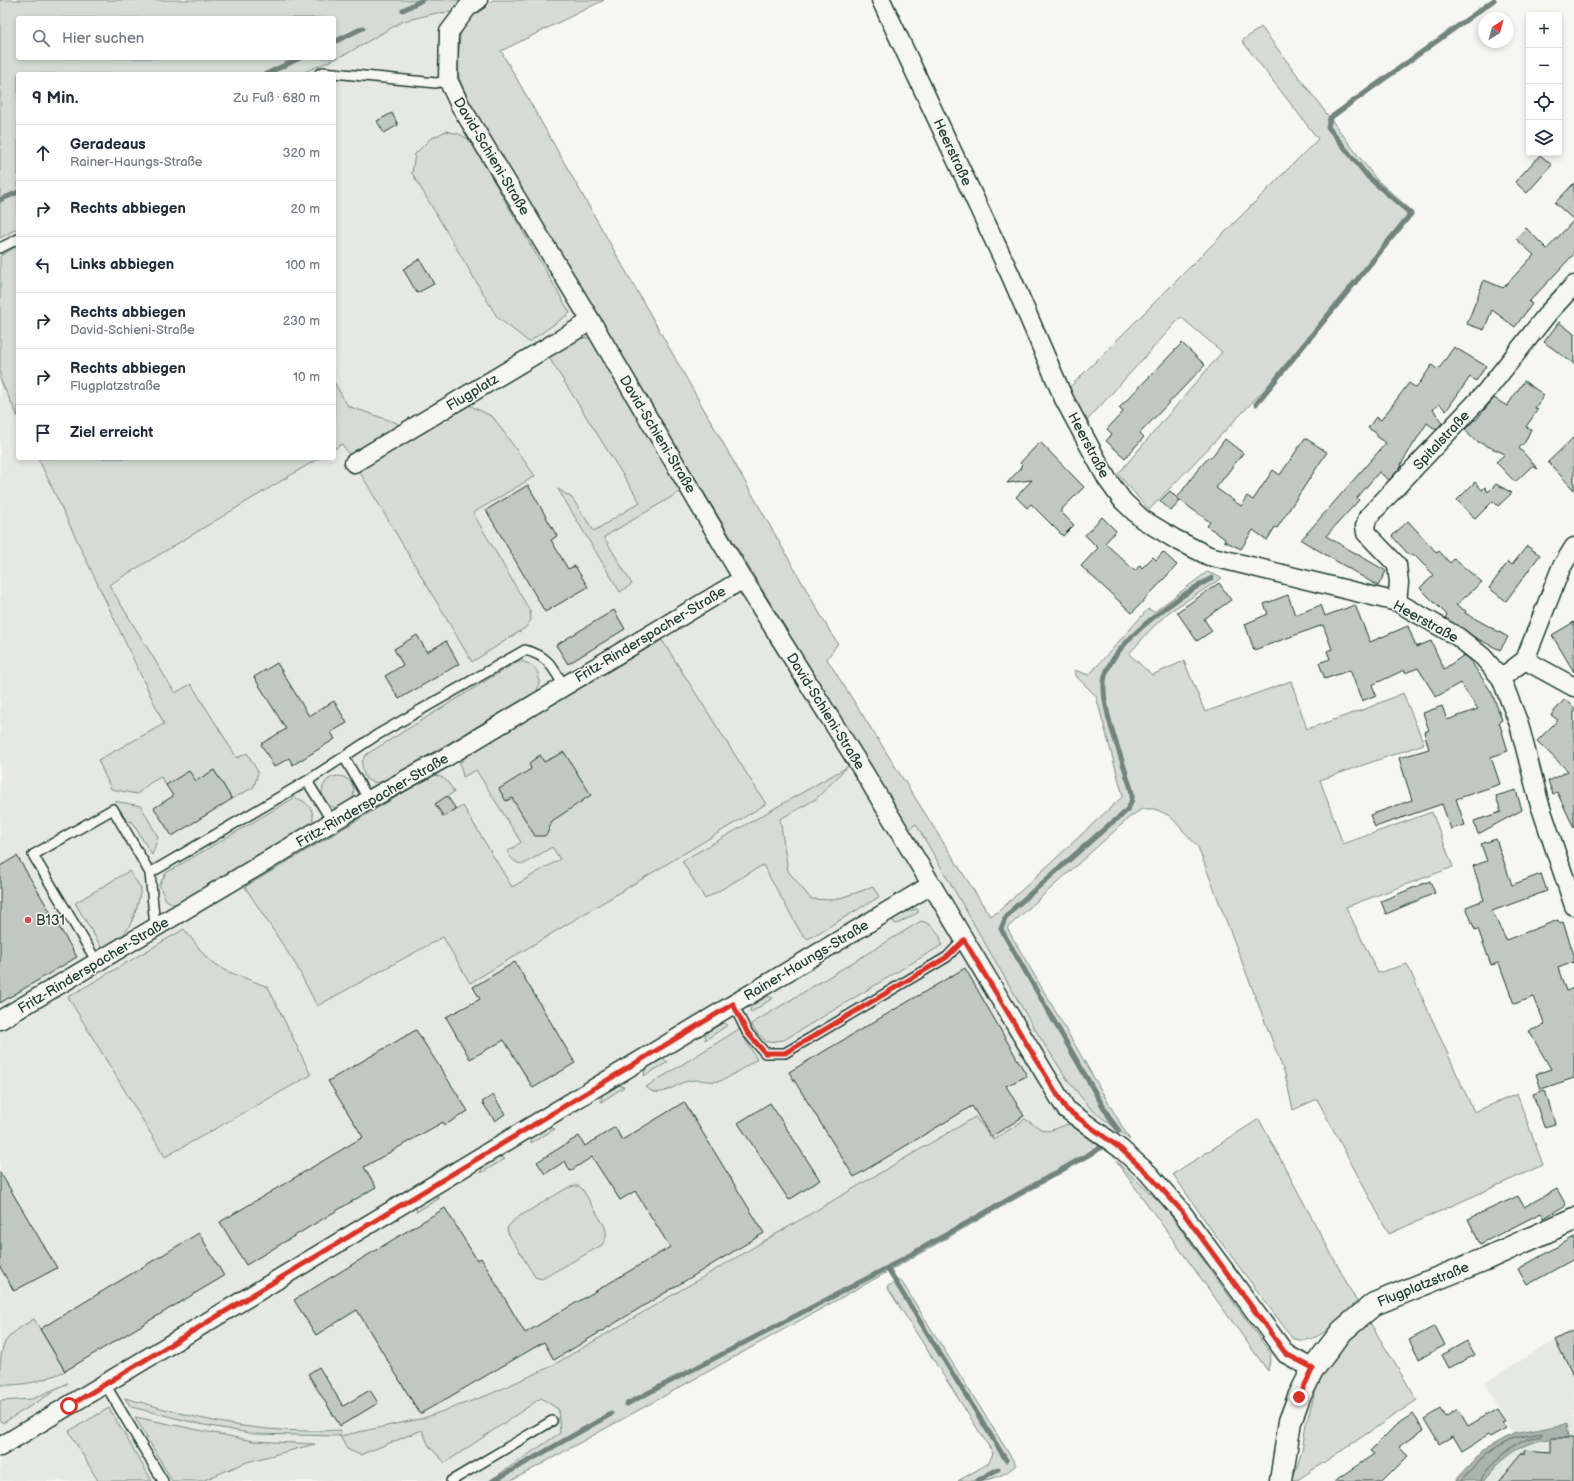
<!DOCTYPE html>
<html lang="de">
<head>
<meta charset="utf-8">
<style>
  body { margin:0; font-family:"Balsamiq Sans",sans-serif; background:#f6f6f7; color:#1f2937 }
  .controls { position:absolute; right:12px; top:12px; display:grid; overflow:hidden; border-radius:4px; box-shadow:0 2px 6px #0003 }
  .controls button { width:36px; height:36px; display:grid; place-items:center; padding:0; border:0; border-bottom:1px solid #e0e1e3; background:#fff; color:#1f2937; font:20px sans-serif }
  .compass { position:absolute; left:1478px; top:12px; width:36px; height:36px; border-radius:50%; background:#fff; box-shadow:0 2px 6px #0003; rotate:36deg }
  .stop { position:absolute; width:12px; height:12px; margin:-9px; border:3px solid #d93025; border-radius:50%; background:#fff }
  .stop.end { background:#d93025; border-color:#fff; box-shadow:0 1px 4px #0008 }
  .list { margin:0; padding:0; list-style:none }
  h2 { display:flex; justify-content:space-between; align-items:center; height:52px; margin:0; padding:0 16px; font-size:17px }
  h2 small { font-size:13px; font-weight:400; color:#747a83 }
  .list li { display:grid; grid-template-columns:26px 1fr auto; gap:12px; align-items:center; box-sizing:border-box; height:56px; padding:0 16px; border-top:1px solid #e0e1e3 }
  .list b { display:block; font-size:15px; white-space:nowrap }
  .list p { margin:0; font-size:13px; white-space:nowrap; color:#747a83 }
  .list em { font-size:13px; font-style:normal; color:#747a83 }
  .icon { flex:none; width:22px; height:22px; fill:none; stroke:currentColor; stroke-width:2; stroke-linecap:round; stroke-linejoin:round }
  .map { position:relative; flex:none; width:1574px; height:1481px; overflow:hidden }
  .search { position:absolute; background:#fff; box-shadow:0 2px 6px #0003; left:16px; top:16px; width:320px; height:44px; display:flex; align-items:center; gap:10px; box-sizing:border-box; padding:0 14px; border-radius:4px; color:#747a83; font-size:15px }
  .panel { position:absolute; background:#fff; box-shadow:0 2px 6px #0003; left:16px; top:72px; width:320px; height:388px; border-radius:4px }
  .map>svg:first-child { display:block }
</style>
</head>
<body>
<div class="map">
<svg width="1574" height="1481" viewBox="0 0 1574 1481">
  <rect width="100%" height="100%" fill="#f6f6f2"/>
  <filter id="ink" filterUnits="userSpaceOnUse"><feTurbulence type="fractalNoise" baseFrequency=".025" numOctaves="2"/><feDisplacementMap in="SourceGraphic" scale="8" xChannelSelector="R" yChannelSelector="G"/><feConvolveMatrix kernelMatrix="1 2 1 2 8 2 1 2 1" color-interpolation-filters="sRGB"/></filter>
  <g filter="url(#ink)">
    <path fill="#e6e8e4" d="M454 12 464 21 459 78 468 99 907 831 916 824 1034 1028 1069 1082 1090 1108 1120 1132 1103 1149 889 1271 511 1481H0V238L18 228V458H334V74H300L348 53 403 21 437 13Z
      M1574 1330V1481H1484L1512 1452 1527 1443 1550 1438 1569 1437 1567 1424 1513 1434 1485 1382 1555 1340Z"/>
    <path fill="#d6dbd6" stroke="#7a8c85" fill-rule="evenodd" d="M0 0H465L454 12 437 13 403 21 348 53 300 74H18V228L0 238ZM18 18H334V58H18Z
      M493 0H604L501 51 833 637 838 643 827 659 990 916 998 912 1123 796 1096 696 1077 677 1074 670 1089 675 1148 609 1154 612 1207 572 1222 578 1169 612 1151 629 1129 654 1152 675 1184 661 1205 712 1291 681 1307 729 1368 708 1403 693 1424 744 1320 780 1343 844 1432 812 1453 867 1346 907 1378 973 1407 964 1474 1112 1517 1094 1543 1165 1389 1234 1317 1099 1293 1110 1285 1074 1198 847 1170 816 1155 809H1142L1130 817 1007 928 1130 1140 1090 1108 1069 1082 1034 1028 916 824 907 831 468 99 459 78 458 57 460 37 464 21Z
      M1261 27 1376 179 1411 210 1265 389 1149 510 1118 474 1222 352 1181 317 1084 424 1068 389 1318 139 1242 41Z
      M446 131 459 134 470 140 570 313 529 342 497 317 412 173 415 154 430 139Z
      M18 246V417L0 379V256Z
      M579 338H588L595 340 685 489 604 537 632 584 620 592 558 489 572 498 594 531 640 502 548 356Z
      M334 382 348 406 397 423 400 428 350 456 342 444 334 449Z
      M467 404 493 417 535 476 473 513 530 611 531 620 525 628 472 662 358 469Z
      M38 458H319L109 585 175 693 191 684 237 758 247 753 258 772 254 787 232 799 214 770 200 779 204 786 166 785 161 777 150 783 137 794 111 789 98 760 164 724Z
      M662 640 766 804 470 983 443 937 317 1006 296 965 245 887 433 775C445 776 448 782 454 792L436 804 443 817 463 806 512 887 560 859 552 847 524 864C515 864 512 859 507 852L521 842 476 770 463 777 460 763 466 756Z
      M518 661C536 663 543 674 537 691L381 783 372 782 366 779C362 770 359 761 367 754Z
      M847 767 816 799 780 819 788 871 811 899 834 900 873 887 879 897 808 939 801 933 763 865 705 899 682 861Z
      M322 792a16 16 0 1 1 32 0a16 16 0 1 1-32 0Z
      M294 798C307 800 316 810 312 824L175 905 166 900 159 885 166 873Z
      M114 801 141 806 158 837 152 855 132 822 127 821Z
      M129 871 141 888C136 916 130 936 103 950L75 903Z
      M917 909 919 912 899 923 895 924 892 919 905 912Z
      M921 921C932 923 941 934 942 945L784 1040 767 1042 758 1034 751 1024Z
      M184 929 206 957 224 970 268 987 311 1075 165 1157 68 997Z
      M768 996 773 998 750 1013 751 1006Z
      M723 1023 728 1025 705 1040 706 1033Z
      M739 1029 757 1059C750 1063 727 1080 720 1081 710 1083 699 1078 688 1081 674 1084 660 1101 646 1087Z
      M662 1059 668 1062 644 1076 645 1069Z
      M619 1085 624 1087 601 1102 602 1095Z
      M975 1117 994 1140 1025 1119C1051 1135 1041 1133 1069 1124L1103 1149 889 1271 511 1481H489L560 1433 558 1409 541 1398 445 1463 429 1446 422 1430 360 1455 347 1449 340 1436 255 1434 204 1425 131 1407 125 1398C151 1405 177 1413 204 1419 248 1429 296 1433 340 1430V1436L424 1418 488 1395 550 1367Z
      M1259 1119 1358 1304C1345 1315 1322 1339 1305 1340 1302 1341 1296 1339 1293 1339L1208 1225 1173 1174Z
      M549 1127 555 1129 531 1143V1137Z
      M499 1156 505 1159 481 1173 482 1167Z
      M1116 1161 1164 1206 1271 1354 1268 1371Z
      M574 1186H579L583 1190 605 1227C607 1235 607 1238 602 1245L547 1276 542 1279 535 1277 508 1233 507 1228 515 1219 567 1188Z
      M434 1196 440 1198 416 1212 417 1205Z
      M900 1279 1016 1465C998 1481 984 1481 958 1481L989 1463 993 1453 887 1287Z
      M34 1319 65 1371C43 1381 24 1386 0 1385 0 1344 0 1339 34 1319Z
      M1369 1321 1417 1400 1296 1481H1292L1302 1451 1306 1424 1316 1389 1330 1359 1351 1337Z
      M68 1383 3 1423 0 1420V1401L32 1399Z
      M109 1408 152 1481H98L69 1431Z
      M135 1417 253 1441 315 1444 247 1462 202 1481H172Z"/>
    <path fill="#aab3ae" stroke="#72847d" d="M1567 1424 1569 1438C1530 1437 1508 1451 1484 1481H1455L1484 1450 1513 1434Z"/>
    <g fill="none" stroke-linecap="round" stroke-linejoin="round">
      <path stroke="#576c65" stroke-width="1" d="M1461 1481 1487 1453 1514 1438 1542 1433 1541 1436C1536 1437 1529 1438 1523 1441 1513 1446 1483 1469 1481 1481"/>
      <path stroke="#72847d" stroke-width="5" d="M403 10 422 0
        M334 42 363 28
        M266 74 300 58
        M0 200 18 192
        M1256 404 1411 214 1368 177 1328 127 1330 118 1494 0
        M1119 1131 1111 1120 1001 929 1005 919 1014 908 1110 824C1120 817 1131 810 1132 797 1133 790 1127 780 1126 773 1118 747 1099 700 1105 676 1115 640 1180 595 1212 578
        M627 1404 887 1268
        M1006 1460 887 1268 1100 1148
        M493 1481 611 1414
        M977 1481 998 1469"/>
    </g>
    <path fill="#c1c8c3" stroke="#1f3d34" d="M392 113 398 125 384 133 377 121Z
      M1540 155 1552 165 1527 193 1515 182Z
      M1574 183V254L1529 302 1532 304 1515 327 1492 310 1484 330 1467 324 1484 280 1503 288 1534 255 1516 239 1526 228 1547 249 1574 220 1555 203Z
      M420 259 434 284 417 293 403 269Z
      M1559 322 1574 334V364L1544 342Z
      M1182 343 1205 365 1140 433 1144 437 1125 458 1106 441 1112 434 1107 429 1123 412 1119 408Z
      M1454 347 1486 366 1476 381 1470 377 1446 411 1440 404 1433 409 1442 423 1436 430 1427 423 1401 464 1402 466 1389 480 1379 472 1357 498 1359 500 1326 536 1386 571 1378 586 1301 540 1386 443 1378 438 1376 433 1368 428 1376 417 1381 420 1409 383 1416 388 1432 365 1438 370Z
      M1524 381 1544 395 1535 408 1538 409 1526 427 1531 429 1525 442 1519 448 1538 469 1532 466 1515 482 1496 462 1505 454 1474 440 1465 430 1474 420H1476L1494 398 1507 406Z
      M1574 437V490L1548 462Z
      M1305 438 1327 452 1277 528 1275 527 1267 540 1253 530 1241 549 1224 541 1225 539 1207 526 1210 522 1177 498 1196 472 1209 457 1211 458 1225 439 1243 453 1216 488 1241 506 1247 496 1253 500 1273 470 1280 475Z
      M1040 442 1084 487 1060 511 1074 525 1063 536 1031 504 1027 508 1016 497 1032 480 1007 483 1021 468 1020 467 1022 465 1020 463Z
      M1475 482 1482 490 1485 487 1488 492 1496 484 1512 493 1498 506 1493 501 1475 519 1457 500Z
      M528 485 557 536 551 540 568 569 575 566 588 587 545 612 486 510Z
      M1170 491 1180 501 1171 511 1160 501Z
      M1102 517 1116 531 1105 543 1135 571 1140 565 1142 568 1153 557 1156 560 1163 552 1177 565 1132 613 1081 566 1098 548 1085 535Z
      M1408 521 1437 553 1439 551 1450 563 1454 559 1482 582 1456 605 1466 611 1465 613 1508 637 1500 650 1474 637 1445 618 1447 615 1420 588 1434 575 1413 554 1410 556 1392 536Z
      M1527 546 1540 555 1506 601 1489 588 1508 562 1512 565Z
      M1219 583 1231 600 1204 619 1212 631 1197 641 1177 612Z
      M1288 595 1295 615 1321 605 1325 616 1355 605 1370 642 1408 626 1416 647 1431 641 1444 669 1464 655 1470 660 1492 693 1502 720 1499 722 1508 751 1491 757 1500 784 1456 799 1465 825 1451 829 1442 804 1375 827 1370 815 1412 800 1399 758 1429 749 1424 732 1429 730 1423 713 1442 706 1447 720 1478 709 1460 683 1436 697 1418 668 1405 673 1404 670 1372 685 1376 695 1362 701 1350 670 1325 679 1319 663 1330 659 1327 651 1332 649 1323 625 1254 650 1245 624 1268 614 1264 604Z
      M614 610 625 629 568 664 556 645Z
      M1574 622V672L1552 635Z
      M417 635 427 652 446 641 459 664 399 699 385 676 403 665 394 649Z
      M277 663 309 716 334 701 347 723 331 732 335 739 293 765 289 758 274 767 261 744 286 729 254 677Z
      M1565 699 1574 707V828L1557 792 1553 794 1548 781 1568 771 1537 741 1558 720 1551 715Z
      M564 752 591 795 552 821 547 834 544 836H535L512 798 506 801 499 789 531 769 529 763 540 755 544 762Z
      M214 770 232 799 172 836 154 808 173 796 166 785 189 771 196 781Z
      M1516 790 1522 810 1478 834 1474 821 1501 812 1496 796Z
      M447 796 456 809 444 817 435 804Z
      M1496 839 1512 885 1541 874 1547 891 1492 911 1506 940 1558 920 1559 923 1563 922 1574 955V962L1558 968 1566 991 1574 988V1078L1541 1089 1536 1074 1551 1069 1529 1031 1545 1025 1534 997 1514 1004 1499 963 1491 965 1478 929 1475 930 1466 907 1484 900 1473 866 1487 861 1481 844Z
      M17 856 77 957 0 1003V866Z
      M1430 881 1435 893 1386 914 1381 901Z
      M515 962 575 1063 533 1088 504 1040 470 1059 446 1017 480 999 473 987Z
      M965 968 1027 1076 1006 1086 1024 1116 991 1137 972 1106 854 1177 789 1072Z
      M416 1030 468 1111 445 1125 443 1122 364 1167 376 1187 246 1265 220 1222 363 1137 328 1081Z
      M1545 1090 1555 1124 1544 1127 1533 1094Z
      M493 1095 505 1114 495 1121 482 1102Z
      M684 1102 764 1233 554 1360 544 1342 420 1414 357 1310 316 1335 294 1300 445 1208 477 1260 481 1258 525 1333 670 1247 635 1191 620 1200 592 1157 570 1171 565 1161 545 1174 537 1162 579 1136 585 1146 615 1127 622 1140Z
      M770 1103 820 1180 789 1200 738 1123Z
      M0 1172 57 1268 14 1291 0 1267Z
      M1557 1189 1566 1205 1544 1218 1541 1213 1480 1244 1468 1219 1518 1196 1524 1207Z
      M199 1233 224 1276 65 1371 40 1329Z
      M1574 1237V1259L1527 1285 1518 1269Z
      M1435 1326 1445 1345 1419 1359 1409 1340Z
      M1574 1330V1377L1555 1340Z
      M1467 1341 1475 1355 1449 1368 1442 1355Z
      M319 1367 343 1406 370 1390 378 1403 340 1426 308 1374Z
      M1440 1409 1445 1417 1458 1409 1468 1426 1497 1409 1505 1421 1502 1422 1506 1428 1490 1437 1488 1435 1462 1451 1453 1436 1439 1444 1424 1419Z
      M1413 1414 1424 1430 1399 1447 1408 1456 1383 1481H1334L1374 1454 1370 1451 1397 1424Z
      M1550 1438H1574V1481H1499L1523 1452 1525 1455V1450L1550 1452Z"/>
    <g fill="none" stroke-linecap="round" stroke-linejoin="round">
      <defs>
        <path id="lane" d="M319 74 323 72 436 83 448 80
          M0 248 18 239
          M344 757 369 800
          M333 823 307 781 377 735 525 650C548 656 552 666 564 686
          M150 873 307 781
          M97 962 33 855 113 809 150 873 155 927
          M733 1004 747 1032 765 1053H785L947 957 964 939
          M105 1384 163 1481
          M451 1481 552 1421"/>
        <path id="street" d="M478 0 467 8 449 32 448 80 460 105 591 321 743 579 865 774 1066 1109 1121 1149 1148 1173 1181 1211 1286 1354 1313 1369
          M881 0 1010 274 1064 399 1107 479 1123 501 1142 519 1175 539 1209 556 1397 602 1458 637 1483 657 1501 678 1519 724 1539 802 1574 906
          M354 463 591 321
          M1397 602 1399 583 1397 565 1366 533 1365 526 1368 517 1484 394 1549 312 1574 285
          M1525 660 1574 687
          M1501 678 1525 660 1561 568 1574 547
          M0 1020 369 800 443 759 743 579
          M0 1447 931 885"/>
        <path id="secondary" d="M1281 1481 1290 1421 1299 1397 1313 1369 1342 1331 1374 1304 1483 1260 1574 1219"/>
      </defs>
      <use href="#lane" stroke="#1f3d34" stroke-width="12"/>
      <use href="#street" stroke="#1f3d34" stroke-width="21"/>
      <use href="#secondary" stroke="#1f3d34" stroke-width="25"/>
      <use href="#lane" stroke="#f6f6f2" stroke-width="9"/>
      <use href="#street" stroke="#f6f6f2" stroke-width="18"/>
      <use href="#secondary" stroke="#f6f6f2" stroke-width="22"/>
    </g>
  </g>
  <g fill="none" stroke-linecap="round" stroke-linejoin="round" filter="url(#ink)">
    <path stroke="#d93025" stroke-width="5" d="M69 1406 733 1004 747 1032 765 1053H785L947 957 964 940 1066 1109 1121 1149 1148 1174 1182 1211 1286 1354 1313 1368 1299 1397"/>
  </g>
  <circle fill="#d1495b" stroke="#f6f6f2" stroke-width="1.5" cx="28" cy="920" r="4"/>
  <g text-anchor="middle" stroke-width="3" stroke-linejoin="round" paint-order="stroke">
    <g font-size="14" fill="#1f3d34" stroke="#f6f6f2">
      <text transform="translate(953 152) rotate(65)" y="5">Heerstraße</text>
      <text transform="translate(492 156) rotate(59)" y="5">David-Schieni-Straße</text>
      <text transform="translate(472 392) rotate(-31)" y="5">Flugplatz</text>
      <text transform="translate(658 434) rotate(59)" y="5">David-Schieni-Straße</text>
      <text transform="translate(1441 440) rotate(-47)" y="5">Spitalstraße</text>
      <text transform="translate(1089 445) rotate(62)" y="5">Heerstraße</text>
      <text transform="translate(1426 621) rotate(29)" y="5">Heerstraße</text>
      <text transform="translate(650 634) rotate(-31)" y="5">Fritz-Rinderspacher-Straße</text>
      <text transform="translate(826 711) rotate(58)" y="5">David-Schieni-Straße</text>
      <text transform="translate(372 800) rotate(-30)" y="5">Fritz-Rinderspacher-Straße</text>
      <text transform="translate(806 960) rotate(-31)" y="5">Rainer-Haungs-Straße</text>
      <text transform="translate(93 965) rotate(-31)" y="5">Fritz-Rinderspacher-Straße</text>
      <text transform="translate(1423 1284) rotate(-22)" y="5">Flugplatzstraße</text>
    </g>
    <g font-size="14" fill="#1f3d34" stroke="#f6f6f2" text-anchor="start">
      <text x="36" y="925">B131</text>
    </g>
  </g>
</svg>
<div class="controls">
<button>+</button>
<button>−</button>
<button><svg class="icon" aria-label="locate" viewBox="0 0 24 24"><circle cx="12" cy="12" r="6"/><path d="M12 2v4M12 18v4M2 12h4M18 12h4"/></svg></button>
<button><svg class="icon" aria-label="layers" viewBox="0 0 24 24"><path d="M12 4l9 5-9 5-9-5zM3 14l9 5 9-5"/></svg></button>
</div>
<svg class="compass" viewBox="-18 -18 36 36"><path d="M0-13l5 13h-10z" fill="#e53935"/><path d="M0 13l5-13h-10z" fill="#747a83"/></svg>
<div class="stop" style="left:69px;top:1406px"></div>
<div class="stop end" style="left:1299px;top:1397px"></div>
<div class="search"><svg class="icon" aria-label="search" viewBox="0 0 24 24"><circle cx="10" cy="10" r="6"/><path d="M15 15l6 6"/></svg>Hier suchen</div>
<section class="panel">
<h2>9 Min.<small>Zu Fuß · 680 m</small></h2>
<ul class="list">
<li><svg class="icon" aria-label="ahead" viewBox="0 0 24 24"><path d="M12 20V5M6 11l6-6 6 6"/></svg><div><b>Geradeaus</b><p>Rainer-Haungs-Straße</p></div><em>320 m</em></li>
<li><svg class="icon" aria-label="right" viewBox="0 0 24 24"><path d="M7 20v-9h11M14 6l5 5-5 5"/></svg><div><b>Rechts abbiegen</b></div><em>20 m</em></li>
<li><svg class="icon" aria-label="left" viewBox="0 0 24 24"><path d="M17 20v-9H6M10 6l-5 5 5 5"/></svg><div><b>Links abbiegen</b></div><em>100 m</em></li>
<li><svg class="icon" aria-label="right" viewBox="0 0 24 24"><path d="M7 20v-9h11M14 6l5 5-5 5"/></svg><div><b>Rechts abbiegen</b><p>David-Schieni-Straße</p></div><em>230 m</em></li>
<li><svg class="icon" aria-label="right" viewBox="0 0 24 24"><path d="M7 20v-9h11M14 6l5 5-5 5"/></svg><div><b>Rechts abbiegen</b><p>Flugplatzstraße</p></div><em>10 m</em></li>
<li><svg class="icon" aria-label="arrive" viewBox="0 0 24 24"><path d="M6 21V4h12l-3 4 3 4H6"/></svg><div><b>Ziel erreicht</b></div></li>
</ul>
</section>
</div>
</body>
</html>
